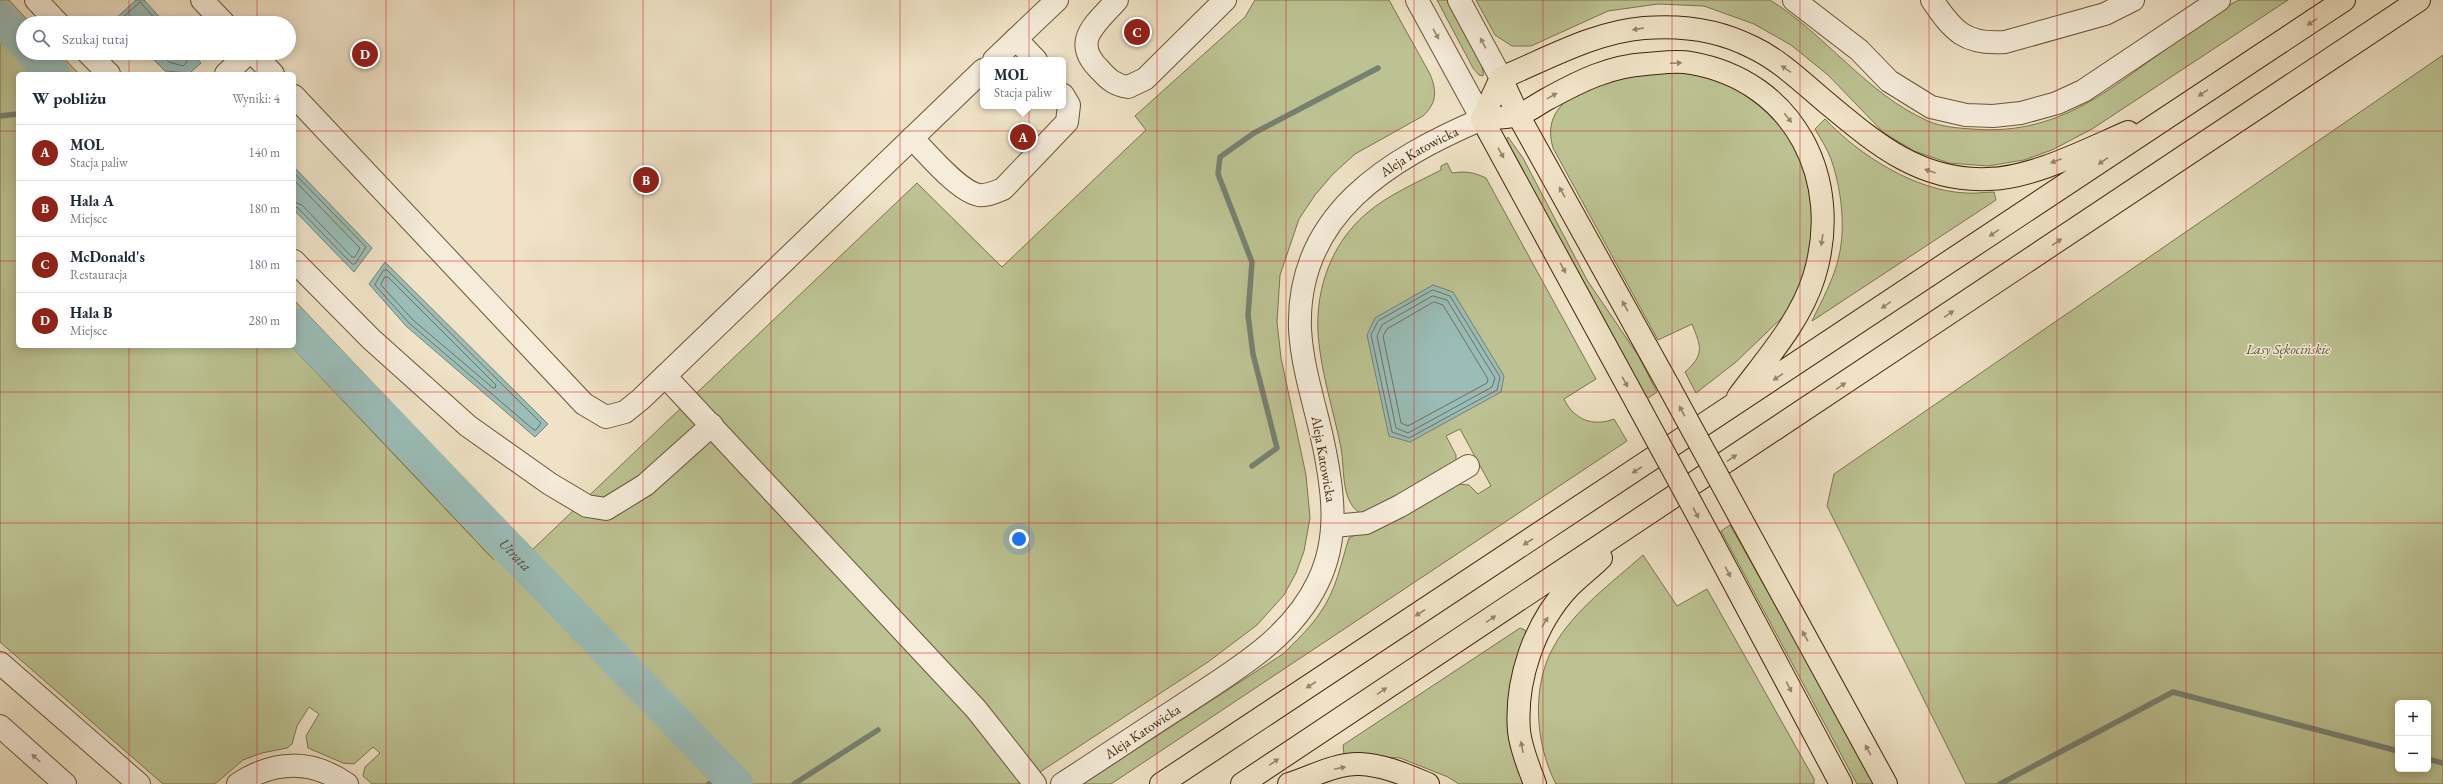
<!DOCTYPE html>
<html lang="pl">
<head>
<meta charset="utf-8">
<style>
  body { margin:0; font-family:"EB Garamond",serif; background:#f6f6f7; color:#1f2937 }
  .controls { position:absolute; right:12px; bottom:12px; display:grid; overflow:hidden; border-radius:6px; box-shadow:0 2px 10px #0003 }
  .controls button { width:36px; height:36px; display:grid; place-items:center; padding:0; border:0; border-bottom:1px solid #e0e1e3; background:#fff; color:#1f2937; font:20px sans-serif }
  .you { position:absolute; left:1019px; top:539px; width:14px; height:14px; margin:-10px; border:3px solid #fff; border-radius:50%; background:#1a73e8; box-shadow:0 0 0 6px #1a73e833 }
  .badge { display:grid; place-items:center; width:26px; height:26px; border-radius:50%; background:#8f2418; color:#fff; font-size:13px; font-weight:700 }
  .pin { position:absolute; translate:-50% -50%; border:2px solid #fff; box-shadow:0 1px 4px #0006 }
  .popup { position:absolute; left:980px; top:57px; width:86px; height:52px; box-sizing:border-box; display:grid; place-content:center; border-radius:6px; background:#fff; filter:drop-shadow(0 1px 3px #0005); font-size:13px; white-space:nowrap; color:#747a83 }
  .popup b { font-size:15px; color:#1f2937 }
  .popup::after { content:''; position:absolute; left:50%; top:100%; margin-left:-8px; border:8px solid transparent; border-top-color:#fff }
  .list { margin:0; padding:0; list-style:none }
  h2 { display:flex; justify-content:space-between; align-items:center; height:52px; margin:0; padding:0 16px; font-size:17px }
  h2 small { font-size:13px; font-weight:400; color:#747a83 }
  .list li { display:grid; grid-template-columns:26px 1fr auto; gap:12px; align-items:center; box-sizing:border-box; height:56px; padding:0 16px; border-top:1px solid #e0e1e3 }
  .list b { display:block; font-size:15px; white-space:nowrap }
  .list p { margin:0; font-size:13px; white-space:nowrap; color:#747a83 }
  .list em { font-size:13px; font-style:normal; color:#747a83 }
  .icon { flex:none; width:22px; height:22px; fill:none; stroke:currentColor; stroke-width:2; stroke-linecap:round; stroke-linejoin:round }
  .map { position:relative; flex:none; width:2443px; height:784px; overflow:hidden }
  .search { position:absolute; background:#fff; box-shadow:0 2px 10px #0003; left:16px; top:16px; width:280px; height:44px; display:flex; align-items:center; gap:10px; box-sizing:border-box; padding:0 14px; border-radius:22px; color:#747a83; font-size:15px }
  .panel { position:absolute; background:#fff; box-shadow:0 2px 10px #0003; left:16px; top:72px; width:280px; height:276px; border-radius:6px }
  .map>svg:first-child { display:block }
</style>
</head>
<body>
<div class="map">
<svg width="2443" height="784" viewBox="0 0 2443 784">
  <rect width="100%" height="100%" fill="#efe2c6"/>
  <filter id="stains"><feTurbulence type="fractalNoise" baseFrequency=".005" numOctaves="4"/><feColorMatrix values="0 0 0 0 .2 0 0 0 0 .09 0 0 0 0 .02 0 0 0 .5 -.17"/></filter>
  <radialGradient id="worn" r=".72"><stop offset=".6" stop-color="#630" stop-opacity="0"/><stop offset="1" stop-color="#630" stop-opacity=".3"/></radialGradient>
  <path fill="#bcc292" stroke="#7e744c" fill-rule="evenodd" d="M0 0H9L30 23H23V53H59L79 74H18V346H291L494 560 292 346 294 300 532 550 917 183 1002 267 1146 130 1135 116 1245 17 1255 0H1389L1430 74C1437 91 1437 103 1423 116L1355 154 1333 174 1315 195 1299 219 1280 275 1277 322 1281 358 1306 475 1310 518 1304 551 1296 573 1284 595 1257 625 1208 662 1040 772 1021 784H372L363 776 365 767 380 753 373 747 354 764 343 763 308 748 306 736 319 714 309 707 297 726 292 744 287 748 262 753 243 760 215 784H163L0 642Z
    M1437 0H1447C1453 13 1487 65 1483 76L1479 75 1473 68Z
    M1476 0H1770C1825 34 1868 95 1928 121 1941 127 1958 128 1972 129 2067 137 2118 80 2192 31 2201 25 2231 2 2240 0 2255 0 2273 0 2288 0L2092 129 2052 150 2024 160 1988 166 1949 163 1914 151 1884 133 1828 75 1791 45 1754 24 1704 6 1658 4 1608 11 1531 46H1512L1495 35Z
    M2443 55V784H1966L1827 506 1834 474ZM2398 703H2428V769H2398Z
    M1663 69 1703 75 1733 85 1758 103 1784 126 1808 163 1815 228 1807 268 1792 308 1736 362 1696 393 1685 372C1705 354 1701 347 1692 324L1658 340 1553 148C1535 87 1622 79 1663 69Z
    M1825 119C1859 155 1915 191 1966 193 1975 194 1985 192 1994 192L1996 200 1812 321C1822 300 1834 279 1839 256 1846 226 1841 187 1831 159 1827 148 1820 138 1815 129Z
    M1508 137 1523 158 1587 280 1638 355 1657 392 1647 399 1506 141Z
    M1447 163 1452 173C1465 171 1473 172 1486 178L1596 379 1564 399C1574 420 1593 427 1614 419L1627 441 1111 784H1083L1283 654C1296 641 1310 628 1320 613 1336 591 1341 563 1349 538L1456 484 1469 485 1478 494 1491 486 1460 429 1446 436 1456 455V461L1364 515C1340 505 1345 470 1341 448 1334 413 1323 379 1319 344 1313 295 1329 245 1367 213 1388 195 1416 183 1441 170V166Z
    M1730 525 1864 763 1873 784H1857L1721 531Z
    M1643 555 1677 606 1707 589 1814 779V784H1556C1535 744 1531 686 1554 646 1574 610 1613 582 1643 555Z
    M1520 628 1525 630 1527 636 1528 784H1459L1448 777 1400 758 1344 755 1343 745Z"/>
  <path fill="#9abdb8" stroke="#768171" d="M136 0H144L165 23H118L114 20Z
    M147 53H192L201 63 190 73 165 71Z
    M294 167 372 248 354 272 294 210Z
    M385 262 548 424 535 437 406 326 369 284Z
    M1433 285 1453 292 1504 376 1501 392 1410 442 1389 436 1367 335 1375 318Z"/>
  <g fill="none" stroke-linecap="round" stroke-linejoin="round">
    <path stroke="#6e7260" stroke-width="1" d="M120 23 121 19 140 2 159 23
      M160 53 169 62 183 66 187 62 184 53
      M294 173 366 247 355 264H352L298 208 294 207
      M294 180 360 248 355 257H352L302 205 294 202
      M384 270H387L541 423 536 430H534L409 323 375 285Z
      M385 277H388L496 385 495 388H493L413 320 381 285Z
      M1433 290 1450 296 1500 377 1497 390 1409 438 1392 432 1371 335 1378 321Z
      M1433 296 1447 300 1495 378 1492 387 1408 433 1396 428 1377 336 1382 325Z
      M1434 302 1443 305 1488 379 1487 383 1408 426 1401 423 1383 336 1387 329Z"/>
    <path stroke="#768171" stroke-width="5.5" d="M0 116 18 114
      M1252 466 1277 448 1253 354 1248 315 1252 262 1218 174 1220 157 1254 133 1378 68
      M2428 759 2443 763
      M709 784 726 773
      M794 784 878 730
      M2000 784 2173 692 2398 751"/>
    <g stroke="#9abdb8" stroke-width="34">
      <path d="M0 18 23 42"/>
      <path d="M33 53 53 74"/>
      <path id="s1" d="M294 325 736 784"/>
    </g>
    <defs>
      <g id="minor">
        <path d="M36 0 58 23"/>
        <path d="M202 0 224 23"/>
        <path d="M1117 0C1096 24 1070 41 1100 70 1109 80 1115 85 1128 87L1145 79 1225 0"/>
        <path d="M1459 0 1501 78"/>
        <path d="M1794 0 1859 50 1889 81 1931 107 1966 115 1993 116 2021 113 2057 103 2083 91 2219 0"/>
        <path d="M1932 0C1953 31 1965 45 2005 42L2105 14 2133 0"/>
        <path d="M1016 39 1036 60"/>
        <path d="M88 53 109 74"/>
        <path d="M253 53 273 74"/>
        <path d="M994 60 1057 0"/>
        <path d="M226 74 248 53"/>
        <path d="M294 96 584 404 606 417 625 412 641 399 983 70"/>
        <path d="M912 138C927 153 959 192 979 195 987 196 995 192 1003 189L1067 122 1069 105 1063 95"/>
        <path d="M294 261 371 339 468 426 550 484 587 506 606 509 645 485 712 425"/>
        <path d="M665 376 976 709 1035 784"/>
        <path d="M1333 526 1366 523 1400 506 1468 466"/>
        <path d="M0 663 139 784"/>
        <path d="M0 726 65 784"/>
        <path d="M238 784C274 760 311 759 347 784"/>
        <path id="s2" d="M1062 784C1101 759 1139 733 1178 708 1230 673 1290 641 1318 582 1340 537 1333 489 1323 442 1315 405 1302 367 1300 329 1296 214 1389 159 1482 119L1417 0"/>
      </g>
      <path id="major" d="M1501 78 1482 119 1638 405
        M1501 78 1518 115 1668 385
        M1741 519 1886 784
        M1710 538 1841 784"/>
      <path id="highway" d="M1501 78C1547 59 1594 32 1644 28 1681 25 1719 30 1752 47 1780 60 1803 83 1827 103 1875 143 1920 182 1988 179 2033 178 2086 150 2128 132
        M1482 119C1494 118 1507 118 1518 115 1528 112 1539 103 1549 98 1580 81 1610 66 1646 64 1660 63 1677 60 1691 63 1795 81 1844 180 1814 277 1800 322 1766 359 1738 397
        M1161 784 2344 0
        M1242 784 2419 0
        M1289 784C1311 777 1337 763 1360 764 1384 765 1406 775 1428 784
        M1535 784C1529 767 1521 750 1519 731 1515 681 1534 624 1569 587 1579 577 1591 568 1601 558"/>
    </defs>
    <use href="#minor" stroke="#6c5637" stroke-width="24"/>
    <use href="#major" stroke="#412707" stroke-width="24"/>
    <use href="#highway" stroke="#412707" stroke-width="24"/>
    <use href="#minor" stroke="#f5ecda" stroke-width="22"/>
    <use href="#major" stroke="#efe2c6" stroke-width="22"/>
    <use href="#highway" stroke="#efe2c6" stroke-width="22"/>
    <defs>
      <path id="major-bridge" d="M1668 385 1741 519
        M1638 405 1710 538"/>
    </defs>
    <use href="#major-bridge" stroke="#412707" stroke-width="24" stroke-linecap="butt"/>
    <use href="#major-bridge" stroke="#efe2c6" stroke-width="22"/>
  </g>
  <defs><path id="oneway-solid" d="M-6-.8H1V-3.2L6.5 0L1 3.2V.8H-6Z"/></defs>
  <g fill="#988466">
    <use href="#oneway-solid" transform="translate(2312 22) rotate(146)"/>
    <use href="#oneway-solid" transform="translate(1638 29) rotate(171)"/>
    <use href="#oneway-solid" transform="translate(1676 63) rotate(-2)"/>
    <use href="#oneway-solid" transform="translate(1786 69) rotate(-146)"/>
    <use href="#oneway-solid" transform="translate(2203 93) rotate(146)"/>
    <use href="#oneway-solid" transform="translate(1552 96) rotate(-29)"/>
    <use href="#oneway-solid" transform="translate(1788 118) rotate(52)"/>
    <use href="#oneway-solid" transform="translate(1501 153) rotate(61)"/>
    <use href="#oneway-solid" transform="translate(2056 161) rotate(159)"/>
    <use href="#oneway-solid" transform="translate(2103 161) rotate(146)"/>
    <use href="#oneway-solid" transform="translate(1930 171) rotate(-161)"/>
    <use href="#oneway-solid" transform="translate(1562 192) rotate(-119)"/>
    <use href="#oneway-solid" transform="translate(1994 233) rotate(146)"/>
    <use href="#oneway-solid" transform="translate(1822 240) rotate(99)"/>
    <use href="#oneway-solid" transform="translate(2057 242) rotate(-34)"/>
    <use href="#oneway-solid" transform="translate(1563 268) rotate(61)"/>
    <use href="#oneway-solid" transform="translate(1886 305) rotate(146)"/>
    <use href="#oneway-solid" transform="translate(1625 306) rotate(-119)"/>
    <use href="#oneway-solid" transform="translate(1949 314) rotate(-34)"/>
    <use href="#oneway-solid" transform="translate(1778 377) rotate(146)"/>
    <use href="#oneway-solid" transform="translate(1625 382) rotate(61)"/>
    <use href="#oneway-solid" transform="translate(1841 386) rotate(-34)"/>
    <use href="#oneway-solid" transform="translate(1682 411) rotate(-119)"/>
    <use href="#oneway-solid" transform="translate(1732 458) rotate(-34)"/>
    <use href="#oneway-solid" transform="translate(1637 470) rotate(147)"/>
    <use href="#oneway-solid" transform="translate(1696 513) rotate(62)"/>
    <use href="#oneway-solid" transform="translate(1528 542) rotate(147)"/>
    <use href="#oneway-solid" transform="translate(1728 572) rotate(62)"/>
    <use href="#oneway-solid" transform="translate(1420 613) rotate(147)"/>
    <use href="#oneway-solid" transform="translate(1491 619) rotate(-34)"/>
    <use href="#oneway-solid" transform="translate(1545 622) rotate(-59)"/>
    <use href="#oneway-solid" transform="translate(1805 636) rotate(-119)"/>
    <use href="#oneway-solid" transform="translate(1311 685) rotate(147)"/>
    <use href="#oneway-solid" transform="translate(1789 687) rotate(62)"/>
    <use href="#oneway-solid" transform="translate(1382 691) rotate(-34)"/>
    <use href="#oneway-solid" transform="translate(1522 747) rotate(-101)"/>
    <use href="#oneway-solid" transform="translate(1868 750) rotate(-119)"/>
    <use href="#oneway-solid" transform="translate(1274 762) rotate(-34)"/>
    <use href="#oneway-solid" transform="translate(1340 768) rotate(-12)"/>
  </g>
  <g fill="#9b8a70">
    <use href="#oneway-solid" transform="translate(1436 34) rotate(61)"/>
    <use href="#oneway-solid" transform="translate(1483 43) rotate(-118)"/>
    <use href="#oneway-solid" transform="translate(36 758) rotate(-138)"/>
  </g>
  <path fill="none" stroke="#d62828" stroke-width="1" stroke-opacity="0.55" d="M129 0V23M257 0V23M386 0V784M514 0V784M643 0V784M771 0V784M900 0V784M1029 0V784M1157 0V784M1286 0V784M1414 0V784M1543 0V784M1672 0V784M1800 0V784M1929 0V784M2057 0V784M2186 0V784M2314 0V784M129 53V74M257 53V74M0 131H18M294 131H2443M0 261H18M294 261H2443M129 346V784M257 346V784M0 392H2443M0 523H2443M0 653H2443"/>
  <g text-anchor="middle" stroke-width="3" stroke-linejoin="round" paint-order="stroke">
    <g font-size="14" fill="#412707" stroke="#f5ecda">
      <text dy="5" stroke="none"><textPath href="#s2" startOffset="815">Aleja Katowicka</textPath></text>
      <text transform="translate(1324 459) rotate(80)" y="5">Aleja Katowicka</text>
      <text dy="5" stroke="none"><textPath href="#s2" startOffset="96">Aleja Katowicka</textPath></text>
    </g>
    <g font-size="14" font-style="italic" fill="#604e2a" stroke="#f5ecda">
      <text x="2288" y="354">Lasy Sękocińskie</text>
    </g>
    <g font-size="15" font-style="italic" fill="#574c33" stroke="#f5ecda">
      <text dy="5" stroke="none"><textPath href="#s1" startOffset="319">Utrata</textPath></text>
    </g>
  </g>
  <rect width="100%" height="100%" filter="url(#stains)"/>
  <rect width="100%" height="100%" fill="url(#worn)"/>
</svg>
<div class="controls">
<button>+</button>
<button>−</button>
</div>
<div class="you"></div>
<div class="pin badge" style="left:1023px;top:137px">A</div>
<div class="popup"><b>MOL</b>Stacja paliw</div>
<div class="pin badge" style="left:646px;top:180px">B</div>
<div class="pin badge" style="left:1137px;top:32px">C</div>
<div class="pin badge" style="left:365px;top:54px">D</div>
<div class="search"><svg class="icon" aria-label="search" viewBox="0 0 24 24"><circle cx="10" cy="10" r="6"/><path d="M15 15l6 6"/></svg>Szukaj tutaj</div>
<section class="panel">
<h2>W pobliżu<small>Wyniki: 4</small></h2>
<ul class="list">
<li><span class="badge">A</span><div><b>MOL</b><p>Stacja paliw</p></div><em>140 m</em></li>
<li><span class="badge">B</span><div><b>Hala A</b><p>Miejsce</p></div><em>180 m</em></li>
<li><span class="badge">C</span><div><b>McDonald's</b><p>Restauracja</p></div><em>180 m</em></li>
<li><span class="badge">D</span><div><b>Hala B</b><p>Miejsce</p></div><em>280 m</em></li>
</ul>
</section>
</div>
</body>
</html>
